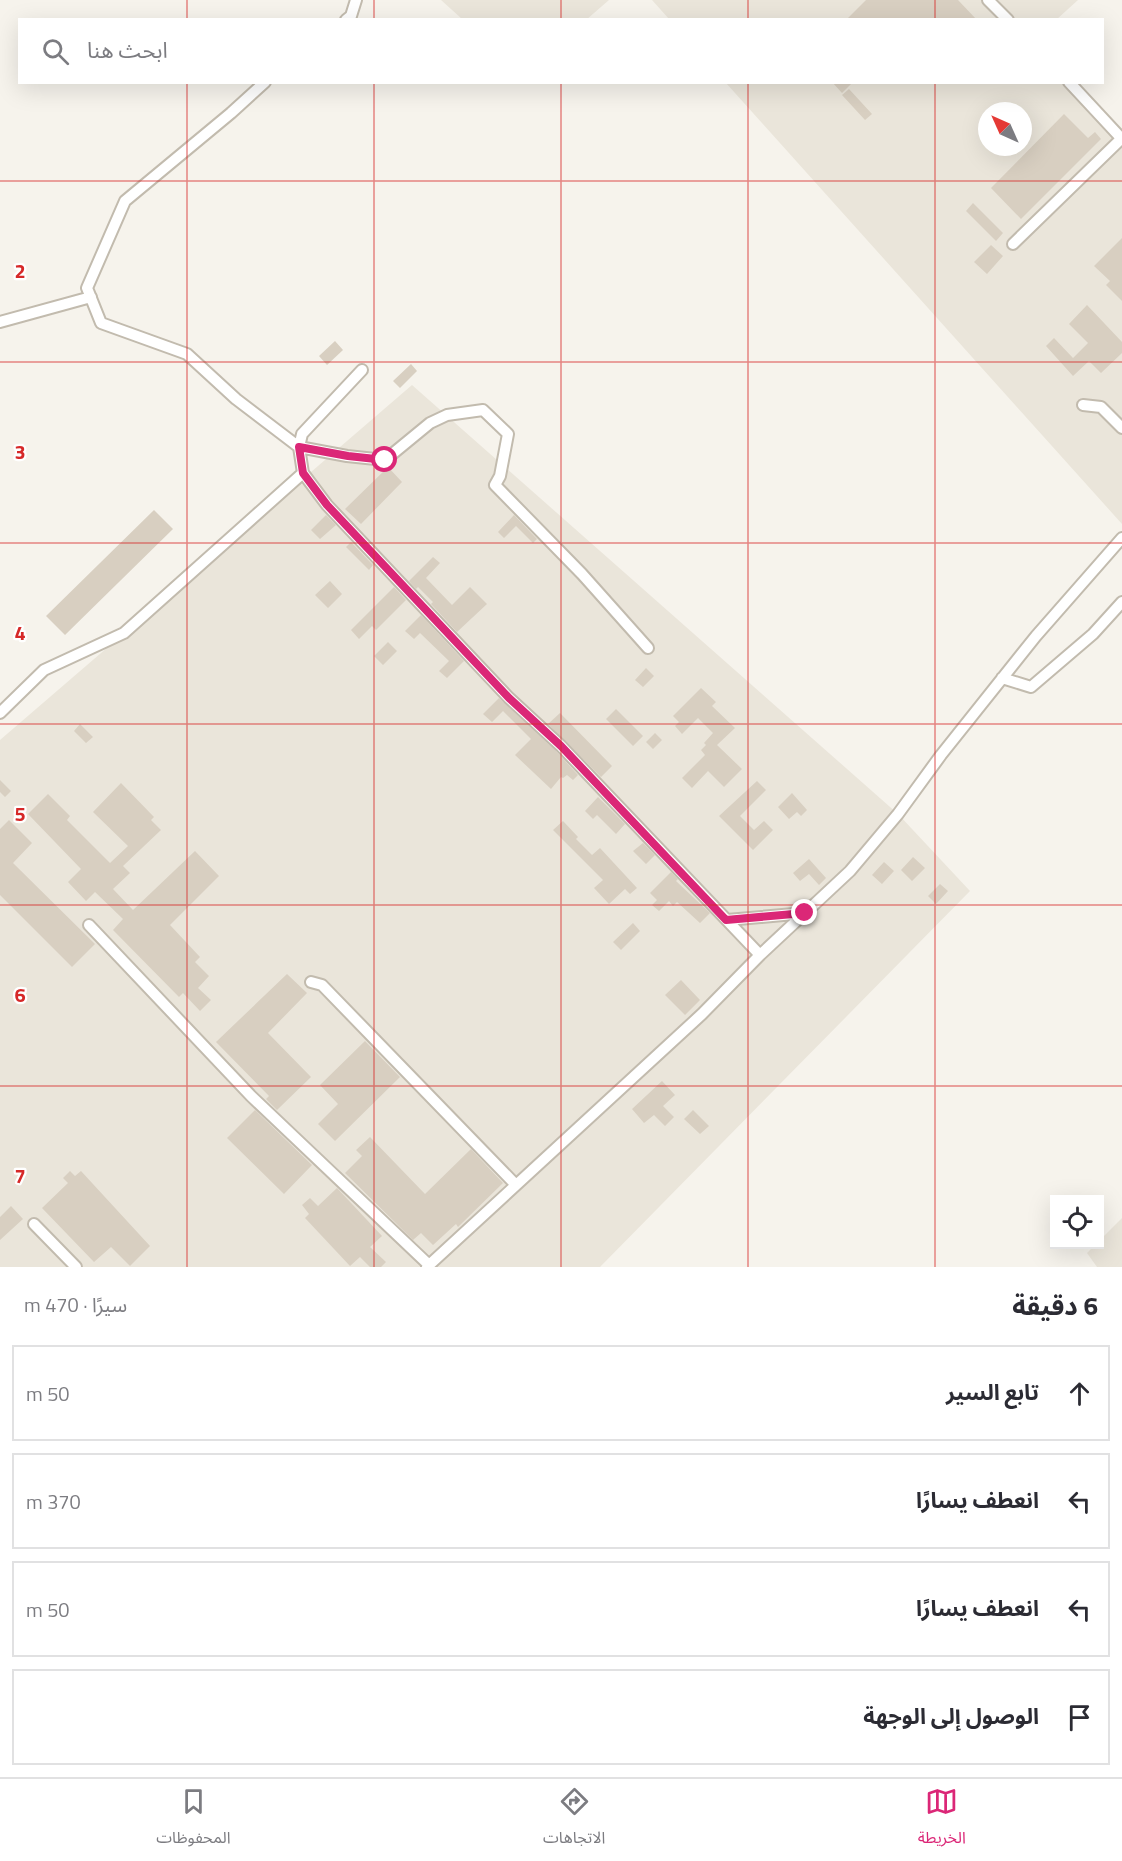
<!DOCTYPE html>
<html lang="ar">
<head>
<meta charset="utf-8">
<style>
  body { margin:0; font-family:"Titillium Web","Noto Sans Arabic",sans-serif; background:#f2f2f3; color:#2b2b33; direction:rtl }
  .controls { position:absolute; right:18px; bottom:18px; display:grid; overflow:hidden; border-radius:0px; box-shadow:0 6px 24px #0002 }
  .controls button { width:54px; height:54px; display:grid; place-items:center; padding:0; border:0; border-bottom:2px solid #e1e1e2; background:#fff; color:#2b2b33; font:30px sans-serif }
  .compass { position:absolute; left:978px; top:102px; width:54px; height:54px; border-radius:50%; background:#fff; box-shadow:0 6px 24px #0002; rotate:315deg }
  .stop { position:absolute; width:18px; height:18px; margin:-14px; border:4px solid #db2777; border-radius:50%; background:#fff }
  .stop.end { background:#db2777; border-color:#fff; box-shadow:0 2px 6px #0008 }
  .list { margin:0; padding:0; list-style:none }
  h2 { display:flex; justify-content:space-between; align-items:center; height:78px; margin:0; padding:0 24px; font-size:26px }
  h2 small { font-size:20px; font-weight:400; color:#7c7c81 }
  .list li { display:grid; grid-template-columns:39px 1fr auto; gap:18px; align-items:center; box-sizing:border-box; height:96px; margin:0 12px 12px; padding:0 12px; border:2px solid #e1e1e2; border-radius:0px }
  .list b { display:block; font-size:22px; white-space:nowrap }
  .list em { font-size:20px; font-style:normal; color:#7c7c81 }
  .icon { flex:none; width:33px; height:33px; fill:none; stroke:currentColor; stroke-width:2; stroke-linecap:round; stroke-linejoin:round }
  .map { position:relative; flex:none; width:1122px; height:1267px; overflow:hidden; direction:ltr }
  .search { position:absolute; background:#fff; box-shadow:0 6px 24px #0002; left:18px; right:18px; top:18px; height:66px; display:flex; align-items:center; gap:15px; box-sizing:border-box; padding:0 21px; border-radius:0px; color:#7c7c81; font-size:22px }
  .sheet { height:510px; background:#fff }
  nav { display:flex; justify-content:space-around; align-items:center; box-sizing:border-box; height:84px; border-top:2px solid #e1e1e2; background:#fff; font-size:16px; color:#7c7c81 }
  nav a { display:grid; justify-items:center; gap:3px }
  nav .on { color:#db2777 }
  .map>svg:first-child { display:block }
</style>
</head>
<body>
<div class="map">
<svg width="1122" height="1267" viewBox="0 0 1122 1267">
  <rect width="100%" height="100%" fill="#f6f3ec"/>
  <path fill="#eae5da" fill-rule="evenodd" d="M441 0H609L586 20 462 19Z
    M652 0H1078L1056 20 669 19Z
    M726 83H1069L1122 139V524ZM987 111H1023V147H987Z
    M412 385 898 814 970 891 600 1267H0V740Z
    M1122 1218V1267H1097L1087 1253 1095 1245 1100 1244V1240Z"/>
  <path fill="#d8cfc1" d="M866 0H958L977 20H846Z
    M832 82H853L842 93Z
    M849 89 872 114 865 120 842 95Z
    M1064 114 1088 138 1095 132 1101 139 1021 219 991 188Z
    M973 203 1003 233 996 241 966 211Z
    M1122 238V301L1106 285 1110 281 1094 266Z
    M991 245 1003 256 987 274 974 262Z
    M1087 305 1122 342V353L1101 373 1089 361 1073 376 1046 346 1054 338 1073 358 1088 343 1069 324Z
    M335 341 343 350 327 365 319 356Z
    M411 364 417 371 400 388 393 381Z
    M388 467 402 482 361 524 345 509Z
    M154 510 173 529 65 635 46 616Z
    M326 515 336 525 320 539 311 530Z
    M514 515 537 539 533 543 516 526 504 538 498 532Z
    M351 542 373 565 369 570 346 547Z
    M433 557 440 563 426 578 452 605 470 587 487 604 457 632 431 604 433 602 418 587 416 589 409 581Z
    M330 581 342 594 328 608 315 595Z
    M394 587 406 600 376 630 372 626 359 639 351 630Z
    M421 615 464 661 447 678 439 671 449 661 420 633 414 639 405 631Z
    M388 642 397 651 383 665 374 656Z
    M646 668 654 676 643 687 635 680Z
    M701 688 716 702 712 706 735 728 717 745 742 769 724 787 708 771 692 788 682 778 705 755 701 750 706 745 704 743 713 733 698 718 682 734 675 726 679 722 673 716Z
    M499 698 556 751 578 775 573 780 567 775 563 778 561 777 551 789 515 755 531 739 503 711 492 722 483 714Z
    M616 709 643 736 633 746 606 719Z
    M560 713 612 766 601 777 548 724Z
    M80 724 93 737 86 743 74 731Z
    M655 733 662 740 653 749 646 742Z
    M0 780 11 791 5 797 0 792Z
    M757 781 766 790 740 816 754 830 764 821 773 830 753 850 719 816Z
    M121 783 154 817 151 820 161 830 123 866 130 873 113 889 133 910 195 851 219 876 170 925 200 957 195 962 209 976 198 988 211 1000 200 1011 183 993 179 997 113 930 123 919 95 892 86 901 68 882 81 869 28 814 48 794 70 816 67 820 110 863 128 846 93 812Z
    M792 793 807 810 801 816 797 812 789 819 778 807Z
    M598 797 625 824 616 834 597 815 593 819 585 811Z
    M9 820 32 843 13 863 95 944 72 967 0 895V829Z
    M563 821 578 837 576 839 592 855 600 848 637 888 630 894 625 889 609 904 594 888 603 880 553 830Z
    M643 843 655 855 646 864 633 851Z
    M913 857 925 868 912 881 901 870Z
    M809 859 826 878 819 885 809 874 800 881 793 873Z
    M884 862 894 871 882 884 872 875Z
    M671 872 678 879 676 881 710 913 700 923 677 902 673 906 669 901 659 911 652 905 657 900 650 893Z
    M940 884 948 891 936 904 928 896Z
    M633 923 640 931 621 950 613 942Z
    M287 974 307 993 268 1033 311 1077 277 1110 266 1099 269 1096 216 1042Z
    M681 980 700 1000 685 1015 665 995Z
    M365 1041 400 1077 335 1141 318 1124 338 1104 320 1085Z
    M662 1081 675 1095 663 1106 674 1117 665 1126 654 1115 644 1123 632 1109Z
    M255 1110 312 1165 284 1194 227 1138Z
    M693 1110 709 1126 700 1134 684 1119Z
    M370 1137 425 1194 471 1149 503 1183 458 1227 456 1224 433 1245 421 1233 413 1240 345 1173 362 1156 356 1150Z
    M70 1171 75 1176 81 1171 150 1246 130 1266 111 1247 94 1262 42 1208 68 1183 63 1178Z
    M337 1188 382 1236 370 1247 386 1262 381 1267H370L360 1257 350 1266 305 1218 309 1214 302 1205 310 1198 318 1206Z
    M11 1206 23 1219 0 1240V1217Z"/>
  <g fill="none" stroke-linecap="round" stroke-linejoin="round">
    <defs>
      <path id="street" d="M988 0 1008 20
        M346 20 351 16 356 0
        M265 82 231 113 125 201 87 288 101 323 187 354 236 399 299 447 303 473 327 505 509 698 561 746 760 955
        M1069 82 1122 139
        M1013 244 1122 138
        M0 322 91 297
        M362 370 302 434 299 447 347 456 385 460 430 423 447 415 483 410 508 434 500 476 495 485 582 574 648 648
        M1083 405 1101 407 1122 428
        M1002 678 1031 687 1093 634 1122 602
        M0 713 44 670 124 633 303 473
        M727 920 805 913
        M89 925 251 1096 429 1265
        M311 982 322 985 516 1185
        M34 1224 76 1267
        M427 1267 702 1014 760 955 850 871 898 814 941 755 1036 636 1122 538"/>
    </defs>
    <use href="#street" stroke="#c2bbae" stroke-width="14"/>
    <use href="#street" stroke="#fff" stroke-width="10"/>
  </g>
  <g fill="none" stroke-linecap="round" stroke-linejoin="round">
    <path stroke="#db2777" stroke-width="8" d="M385 460 348 456 299 447 303 473 327 505 509 698 561 746 726 920 805 913"/>
  </g>
  <path fill="none" stroke="#d62828" stroke-width="1.5" stroke-opacity="0.55" d="M187 0V20M374 0V20M561 0V20M748 0V20M935 0V20M187 82V1267M374 82V1267M561 82V1267M748 82V1267M935 82V1267M0 181H1122M0 362H1122M0 543H1122M0 724H1122M0 905H1122M0 1086H1122"/>
  <g font-size="20" text-anchor="middle" font-weight="bold" fill="#d62828" stroke="#fff" stroke-width="4.5" stroke-linejoin="round" paint-order="stroke">
    <text x="20" y="278">2</text>
    <text x="20" y="459">3</text>
    <text x="20" y="640">4</text>
    <text x="20" y="821">5</text>
    <text x="20" y="1002">6</text>
    <text x="20" y="1183">7</text>
  </g>
</svg>
<div class="controls">
<button><svg class="icon" aria-label="locate" viewBox="0 0 24 24"><circle cx="12" cy="12" r="6"/><path d="M12 2v4M12 18v4M2 12h4M18 12h4"/></svg></button>
</div>
<svg class="compass" viewBox="-18 -18 36 36"><path d="M0-13l5 13h-10z" fill="#e53935"/><path d="M0 13l5-13h-10z" fill="#7c7c81"/></svg>
<div class="stop" style="left:385px;top:460px"></div>
<div class="stop end" style="left:805px;top:913px"></div>
<div class="search"><svg class="icon" aria-label="search" viewBox="0 0 24 24"><circle cx="10" cy="10" r="6"/><path d="M15 15l6 6"/></svg>ابحث هنا</div>
</div>
<section class="sheet">
<h2>6 دقيقة<small>سيرًا · 470 m</small></h2>
<ul class="list">
<li><svg class="icon" aria-label="ahead" viewBox="0 0 24 24"><path d="M12 20V5M6 11l6-6 6 6"/></svg><div><b>تابع السير</b></div><em>50 m</em></li>
<li><svg class="icon" aria-label="left" viewBox="0 0 24 24"><path d="M17 20v-9H6M10 6l-5 5 5 5"/></svg><div><b>انعطف يسارًا</b></div><em>370 m</em></li>
<li><svg class="icon" aria-label="left" viewBox="0 0 24 24"><path d="M17 20v-9H6M10 6l-5 5 5 5"/></svg><div><b>انعطف يسارًا</b></div><em>50 m</em></li>
<li><svg class="icon" aria-label="arrive" viewBox="0 0 24 24"><path d="M6 21V4h12l-3 4 3 4H6"/></svg><div><b>الوصول إلى الوجهة</b></div></li>
</ul>
</section>
<nav>
<a class="on"><svg class="icon" aria-label="map" viewBox="0 0 24 24"><path d="M3 6l6-2 6 2 6-2v14l-6 2-6-2-6 2zM9 4v14M15 6v14"/></svg>الخريطة</a>
<a><svg class="icon" aria-label="directions" viewBox="0 0 24 24"><path d="M12 3l9 9-9 9-9-9zM9 14v-3h6M13 9l2 2-2 2"/></svg>الاتجاهات</a>
<a><svg class="icon" aria-label="saved" viewBox="0 0 24 24"><path d="M7 4h10v16l-5-4-5 4z"/></svg>المحفوظات</a>
</nav>
</body>
</html>
